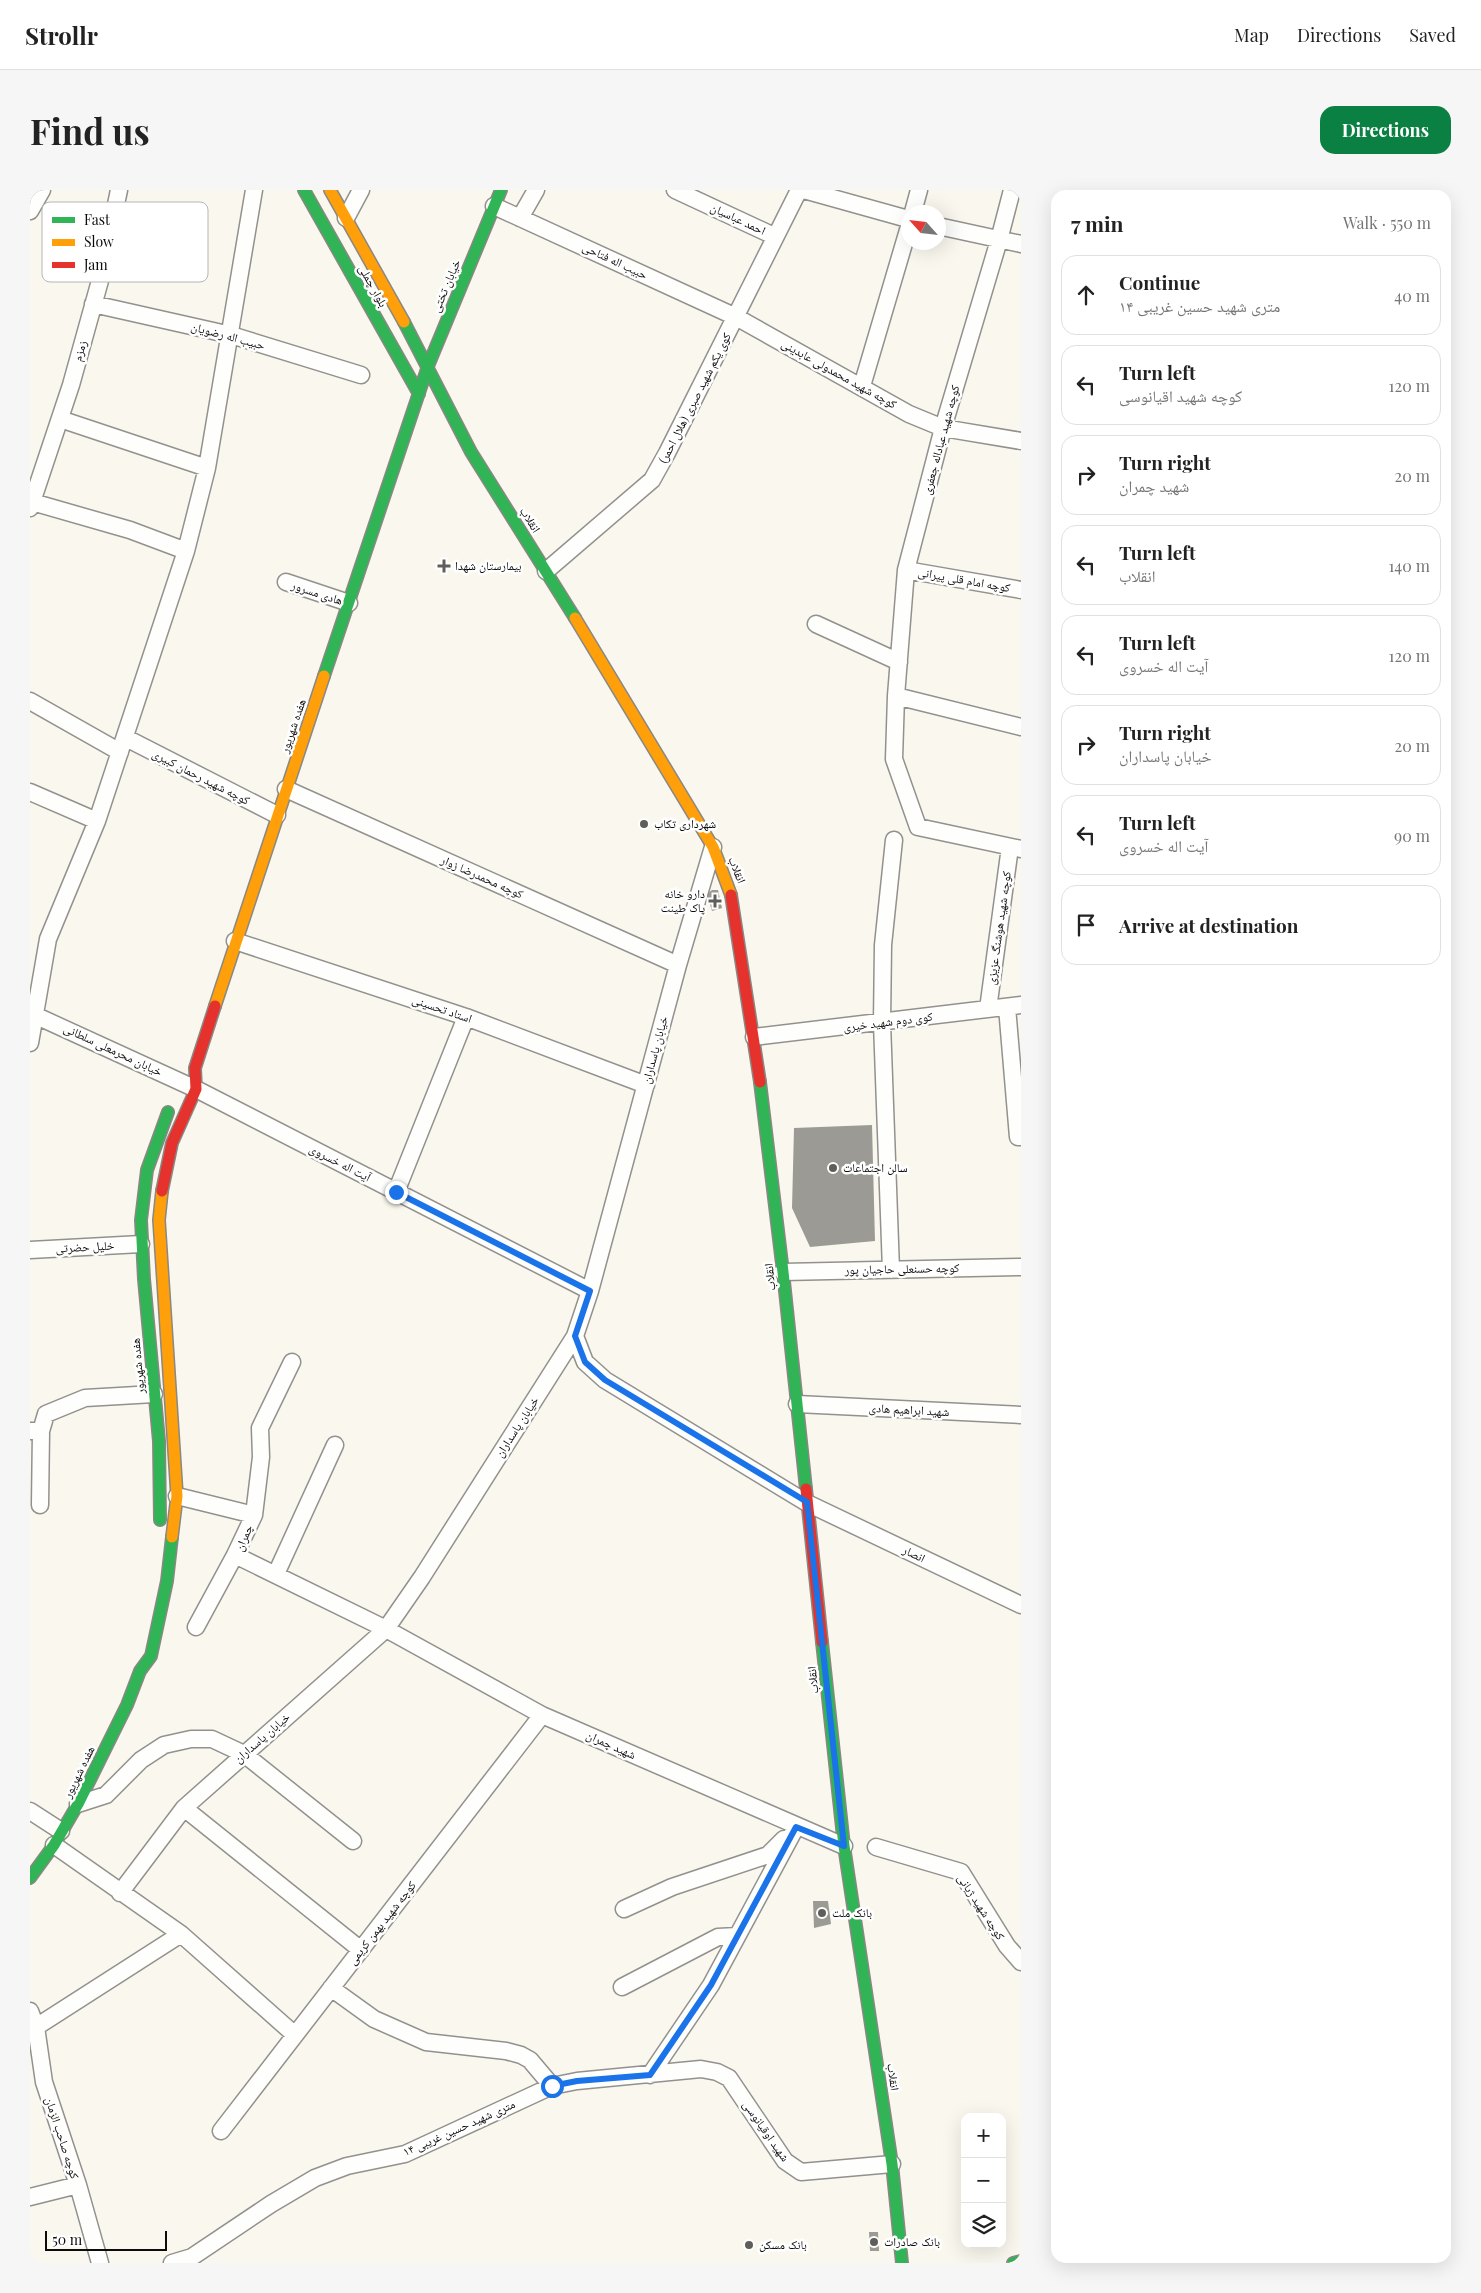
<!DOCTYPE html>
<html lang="en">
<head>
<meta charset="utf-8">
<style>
  body { margin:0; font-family:"Playfair Display","Noto Naskh Arabic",serif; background:#f6f6f6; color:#222 }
  .controls { position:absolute; right:15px; bottom:15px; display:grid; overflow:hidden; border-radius:10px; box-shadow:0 5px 20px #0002 }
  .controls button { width:45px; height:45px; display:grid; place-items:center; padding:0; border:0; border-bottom:1px solid #e0e0e0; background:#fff; color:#222; font:25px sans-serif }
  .compass { position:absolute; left:871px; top:15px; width:45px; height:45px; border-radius:50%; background:#fff; box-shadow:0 5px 20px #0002; rotate:297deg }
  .scale { position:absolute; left:15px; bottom:12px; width:122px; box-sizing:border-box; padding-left:5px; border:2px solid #0b0b0b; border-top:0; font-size:14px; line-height:18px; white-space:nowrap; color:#0b0b0b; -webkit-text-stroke:4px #fff; paint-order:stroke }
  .stop { position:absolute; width:15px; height:15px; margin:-11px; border:4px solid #1a73e8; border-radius:50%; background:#fff }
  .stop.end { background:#1a73e8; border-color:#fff; box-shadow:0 1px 5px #0008 }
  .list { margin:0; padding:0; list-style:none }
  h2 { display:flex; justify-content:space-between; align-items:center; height:65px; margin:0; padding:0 20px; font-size:21px }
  h2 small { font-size:16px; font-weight:400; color:#767676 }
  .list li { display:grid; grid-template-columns:32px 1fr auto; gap:15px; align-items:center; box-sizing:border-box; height:80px; margin:0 10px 10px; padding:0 10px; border:1px solid #e0e0e0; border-radius:15px }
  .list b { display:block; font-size:19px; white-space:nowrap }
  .list p { margin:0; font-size:16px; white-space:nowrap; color:#767676 }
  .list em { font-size:16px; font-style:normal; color:#767676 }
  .icon { flex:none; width:28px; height:28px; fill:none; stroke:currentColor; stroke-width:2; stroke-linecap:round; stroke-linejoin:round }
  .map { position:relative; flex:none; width:991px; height:2073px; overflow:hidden; border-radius:15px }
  header { display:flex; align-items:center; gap:30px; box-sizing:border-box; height:70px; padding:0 25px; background:#fff; border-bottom:1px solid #e0e0e0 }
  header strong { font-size:24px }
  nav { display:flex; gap:28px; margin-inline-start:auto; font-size:18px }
  .intro { display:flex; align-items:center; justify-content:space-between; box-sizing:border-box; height:120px; padding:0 30px }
  h1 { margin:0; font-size:35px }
  .button { padding:12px 22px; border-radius:15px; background:#0b8043; color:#fff; font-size:18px; font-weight:700 }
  main { display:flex; gap:30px; padding:0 30px }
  aside { flex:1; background:#fff; border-radius:15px; box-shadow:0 5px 20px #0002 }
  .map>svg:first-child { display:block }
</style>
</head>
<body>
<header>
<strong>Strollr</strong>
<nav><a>Map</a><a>Directions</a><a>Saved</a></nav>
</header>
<div class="intro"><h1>Find us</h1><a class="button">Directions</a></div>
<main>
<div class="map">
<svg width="991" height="2073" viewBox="0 0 991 2073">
  <rect width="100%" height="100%" fill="#faf7ee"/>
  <path fill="#9c9a95" d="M682 700H688L692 718 682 721 677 704Z
    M842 935 845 1051 780 1057 762 1018 764 938Z
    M783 1711H798L801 1734 784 1738Z
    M839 2042H848L849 2061H840Z"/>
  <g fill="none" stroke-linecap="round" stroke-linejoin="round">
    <defs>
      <path id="street" d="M645 0 744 46
        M774 0 878 29
        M982 0 969 50 913 238 876 380 866 506 864 569 888 637 991 659
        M464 16 706 127 879 224 913 238 991 251
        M0 21 12 0
        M883 22 889 0
        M316 28 331 0
        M490 28 506 0
        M908 36 991 54
        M63 114 201 145 331 185
        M832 196 878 40
        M30 229 177 278
        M2 312 100 340 156 361
        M0 318 41 195 71 87 89 0
        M876 380 991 400
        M516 381 622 290 637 263 769 0
        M256 392 319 413
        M786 434 869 472
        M866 506 991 537
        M0 511 90 562
        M96 548 247 625
        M256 599 648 775
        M0 602 67 631
        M205 751 436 827 616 895
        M977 817 988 947H991
        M958 819 980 657
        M0 823 166 899 560 1101
        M724 847 991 815
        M0 853 18 749 67 631 156 361 177 278 224 0
        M366 1002 436 827
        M0 1060 111 1054
        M861 1080 852 833 853 755 864 650
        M753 1082 991 1077
        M545 1146 555 1172 575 1190 777 1313 991 1415
        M262 1172 230 1238 231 1267 224 1325 205 1365 356 1439 512 1525 814 1656
        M767 1214 991 1225
        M0 1241H11L16 1224 55 1208 124 1204
        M147 1306 224 1325
        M10 1315 11 1241
        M246 1384 305 1255
        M166 1437 205 1365
        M48 1614 76 1605 111 1570 134 1555 161 1549H182L214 1564 323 1651
        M154 1618 331 1760
        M0 1621 31 1641
        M24 1655 151 1744 265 1845
        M846 1657 931 1682 977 1756 991 1772
        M90 1703 154 1618 356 1439 392 1387 545 1146 560 1101 648 775 683 657
        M594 1719 642 1697 738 1665 754 1649
        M592 1797 688 1747 707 1746
        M301 1798 344 1829 396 1852 476 1861 491 1865 500 1870 522 1896
        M0 1821 6 1837 14 1892 48 1995 70 2073
        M6 1837 151 1744
        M620 1885 681 1795 766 1637
        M191 1941 512 1525
        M0 2007 48 1995
        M142 2073 162 2067 241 2014 285 1988 317 1976 375 1964 522 1896 547 1891 671 1879 687 1882 699 1888 755 1971 771 1982 862 1974"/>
      <path id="fast" d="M274 0 389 204
        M374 132 441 262 545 428
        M294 486 398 176 471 0
        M730 892 753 1082 776 1299
        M130 1330 129 1251 114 1089 111 1030 117 980 138 922
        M792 1452 814 1656 862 1974 872 2073
        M0 1688 24 1655 48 1614 97 1515 110 1481 121 1466 137 1391 142 1347
        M983 2073 991 2071"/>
      <path id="slow" d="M300 0 374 132
        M545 428 683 657 701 705
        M185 816 294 486
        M132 1001 129 1030 147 1306 142 1347"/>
      <path id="jam" d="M701 705 730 892
        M132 1001 142 953 166 899 165 878 185 816
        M776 1299 792 1452"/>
    </defs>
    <use href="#street" stroke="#93918d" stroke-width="19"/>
    <use href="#fast" stroke="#898884" stroke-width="14"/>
    <use href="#slow" stroke="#898884" stroke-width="14"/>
    <use href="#jam" stroke="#898884" stroke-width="14"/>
    <use href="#street" stroke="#fefefc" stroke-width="16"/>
    <use href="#fast" stroke="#30b455" stroke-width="11"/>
    <use href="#slow" stroke="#ff9f0a" stroke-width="11"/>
    <use href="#jam" stroke="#e5322d" stroke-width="11"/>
  </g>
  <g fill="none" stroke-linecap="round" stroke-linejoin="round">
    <path stroke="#1a73e8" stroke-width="6" d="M366 1002 560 1101 545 1146 555 1172 575 1190 777 1312 814 1656 766 1637 681 1795 620 1885 547 1891 522 1896"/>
  </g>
  <g fill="#5f5e5a" stroke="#fff" stroke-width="2">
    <path d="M411.5 368.5h5v5h5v5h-5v5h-5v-5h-5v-5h5z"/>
    <circle cx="614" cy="634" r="5"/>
    <path d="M682.5 703.5h5v5h5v5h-5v5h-5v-5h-5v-5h5z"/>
    <circle cx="803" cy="978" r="5"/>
    <circle cx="792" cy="1723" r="5"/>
    <circle cx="844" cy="2052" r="5"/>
    <circle cx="719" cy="2055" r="5"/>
  </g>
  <g text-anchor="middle" stroke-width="5" stroke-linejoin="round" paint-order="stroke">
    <g font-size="12" fill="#0b0b0b" stroke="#fff">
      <text transform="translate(708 29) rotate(25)" y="4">احمد عباسیان</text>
      <text transform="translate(585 71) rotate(25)" y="4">حبیب اله فتاحی</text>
      <text transform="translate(343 96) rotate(61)" y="4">بلوار چملی</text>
      <text transform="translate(416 96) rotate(-67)" y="4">خیابان تختی</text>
      <text transform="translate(198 146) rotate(15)" y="4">حبیب اله رضویان</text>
      <text transform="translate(50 161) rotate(-74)" y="4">زمزم</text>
      <text transform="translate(809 184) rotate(29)" y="4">کوچه شهید محمدولی عابدینی</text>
      <text transform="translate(665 208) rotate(-63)" y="4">کوی یکم شهید صبری (هلال احمر)</text>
      <text transform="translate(911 250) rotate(-75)" y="4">کوچه شهید عباداله جعفری</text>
      <text transform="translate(500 330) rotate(58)" y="4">انقلاب</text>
      <text transform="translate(934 390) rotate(10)" y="4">کوچه امام قلی پیرانی</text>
      <text transform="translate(287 403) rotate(18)" y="4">هادی مسرور</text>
      <text transform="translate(263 536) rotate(-71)" y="4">هفده شهریور</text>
      <text transform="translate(171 587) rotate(27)" y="4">کوچه شهید رحمان کبیری</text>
      <text transform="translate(707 680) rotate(69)" y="4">انقلاب</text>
      <text transform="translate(452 687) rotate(24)" y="4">کوچه محمدرضا زوار</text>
      <text transform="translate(969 738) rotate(-82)" y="4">کوچه شهید هوشنگ عزیزی</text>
      <text transform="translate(412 819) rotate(19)" y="4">استاد تحسینی</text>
      <text transform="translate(858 832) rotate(-7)" y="4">کوی دوم شهید خیری</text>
      <text transform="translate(83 860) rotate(25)" y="4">خیابان محرمعلی سلطانی</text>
      <text transform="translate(625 860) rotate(-75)" y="4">خیابان پاسداران</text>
      <text transform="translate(310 973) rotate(27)" y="4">آیت اله خسروی</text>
      <text transform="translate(55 1057) rotate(-3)" y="4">خلیل حضرتی</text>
      <text transform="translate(872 1079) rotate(-1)" y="4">کوچه حسنعلی حاجیان پور</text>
      <text transform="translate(740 1087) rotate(-96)" y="4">انقلاب</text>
      <text transform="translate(108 1176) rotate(-95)" y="4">هفده شهریور</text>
      <text transform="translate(879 1220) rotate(3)" y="4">شهید ابراهیم هادی</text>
      <text transform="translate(487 1237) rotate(-57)" y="4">خیابان پاسداران</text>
      <text transform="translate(214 1348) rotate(-67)" y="4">چمران</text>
      <text transform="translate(884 1364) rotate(26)" y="4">انصار</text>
      <text transform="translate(783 1490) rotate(-96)" y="4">انقلاب</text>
      <text transform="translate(232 1548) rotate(-41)" y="4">خیابان پاسداران</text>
      <text transform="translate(581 1555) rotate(24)" y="4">شهید چمران</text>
      <text transform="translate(49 1582) rotate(-64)" y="4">هفده شهریور</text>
      <text transform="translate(951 1717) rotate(57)" y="4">کوچه شهید ژیانی</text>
      <text transform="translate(352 1733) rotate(-52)" y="4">کوچه شهید بهمن کریمی</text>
      <text transform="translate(863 1887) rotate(82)" y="4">انقلاب</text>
      <text transform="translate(429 1938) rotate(-24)" y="4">۱۴ متری شهید حسین غریبی</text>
      <text transform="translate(736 1941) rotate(55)" y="4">شهید اوقیانوسی</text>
      <text transform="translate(32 1948) rotate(72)" y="4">کوچه صاحب الزمان</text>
    </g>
    <g font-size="12" fill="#0b0b0b" stroke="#fff" text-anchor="start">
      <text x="425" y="380">بیمارستان شهدا</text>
      <text x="624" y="638">شهرداری تکاب</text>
      <text x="675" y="708" text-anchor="end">دارو خانه<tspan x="675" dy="14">پاک طینت</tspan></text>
      <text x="813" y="982">سالن اجتماعات</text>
      <text x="802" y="1727">بانک ملت</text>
      <text x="854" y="2056">بانک صادرات</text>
      <text x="729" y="2059">بانک مسکن</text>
    </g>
  </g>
  <rect x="12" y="12" width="166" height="80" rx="8" fill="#fff" stroke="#b6b6b6" stroke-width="1"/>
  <rect x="22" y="27" width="23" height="6" fill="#30b455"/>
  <rect x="22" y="49" width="23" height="7" fill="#ff9f0a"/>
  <rect x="22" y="72" width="23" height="6" fill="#e5322d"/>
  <g font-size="14" fill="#0b0b0b">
    <text x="54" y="35">Fast</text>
    <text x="54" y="57">Slow</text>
    <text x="54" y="80">Jam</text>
  </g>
</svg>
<div class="controls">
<button>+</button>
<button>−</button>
<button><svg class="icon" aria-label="layers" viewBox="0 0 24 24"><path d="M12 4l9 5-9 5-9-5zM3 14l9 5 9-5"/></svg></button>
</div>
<svg class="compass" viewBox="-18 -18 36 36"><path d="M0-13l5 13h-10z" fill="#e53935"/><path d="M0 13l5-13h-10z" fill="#767676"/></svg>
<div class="scale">50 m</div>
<div class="stop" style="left:522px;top:1896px"></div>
<div class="stop end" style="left:366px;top:1002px"></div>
</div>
<aside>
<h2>7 min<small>Walk · 550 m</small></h2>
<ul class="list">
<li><svg class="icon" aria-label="ahead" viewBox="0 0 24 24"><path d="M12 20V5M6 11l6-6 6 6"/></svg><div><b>Continue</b><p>۱۴ متری شهید حسین غریبی</p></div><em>40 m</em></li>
<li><svg class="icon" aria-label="left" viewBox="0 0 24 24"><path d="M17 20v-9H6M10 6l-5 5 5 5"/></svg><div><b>Turn left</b><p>کوچه شهید اقیانوسی</p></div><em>120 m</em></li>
<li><svg class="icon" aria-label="right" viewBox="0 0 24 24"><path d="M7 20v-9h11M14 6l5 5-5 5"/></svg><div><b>Turn right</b><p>شهید چمران</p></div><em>20 m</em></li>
<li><svg class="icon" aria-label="left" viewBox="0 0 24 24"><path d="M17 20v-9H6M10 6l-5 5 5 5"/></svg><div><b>Turn left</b><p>انقلاب</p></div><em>140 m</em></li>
<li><svg class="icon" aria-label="left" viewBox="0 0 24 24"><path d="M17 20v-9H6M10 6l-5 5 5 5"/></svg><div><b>Turn left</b><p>آیت اله خسروی</p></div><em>120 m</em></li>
<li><svg class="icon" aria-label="right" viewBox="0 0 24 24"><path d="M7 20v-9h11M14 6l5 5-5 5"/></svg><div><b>Turn right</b><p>خیابان پاسداران</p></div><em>20 m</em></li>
<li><svg class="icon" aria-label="left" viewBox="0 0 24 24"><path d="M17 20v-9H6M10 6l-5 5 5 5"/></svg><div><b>Turn left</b><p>آیت اله خسروی</p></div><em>90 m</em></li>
<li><svg class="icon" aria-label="arrive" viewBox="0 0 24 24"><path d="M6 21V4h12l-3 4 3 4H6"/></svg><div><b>Arrive at destination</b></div></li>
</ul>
</aside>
</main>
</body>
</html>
